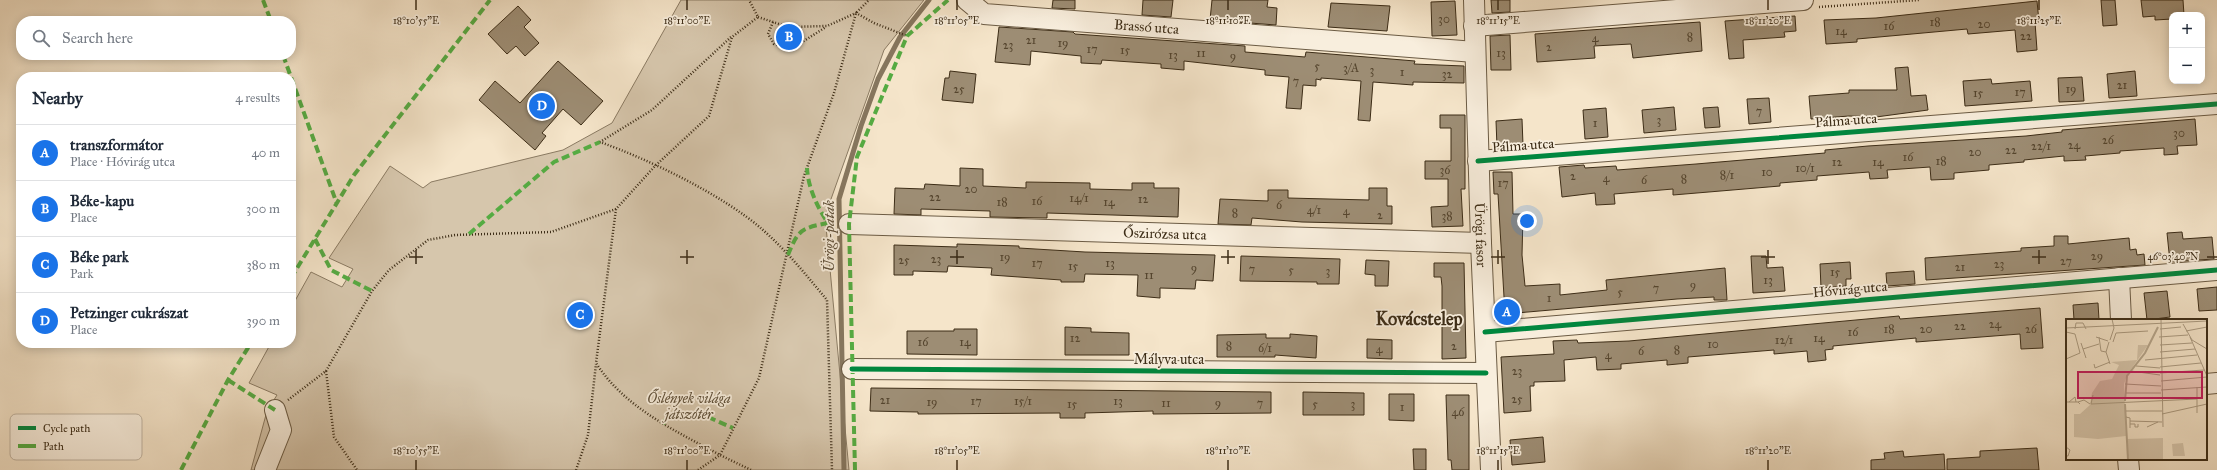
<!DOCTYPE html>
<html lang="en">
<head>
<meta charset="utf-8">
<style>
  body { margin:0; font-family:"IM FELL Great Primer",serif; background:#f2f2f3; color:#1f2937 }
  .controls { position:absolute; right:12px; top:12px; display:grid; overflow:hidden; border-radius:8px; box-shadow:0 2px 10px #0003 }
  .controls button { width:36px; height:36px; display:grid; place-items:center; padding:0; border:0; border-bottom:1px solid #e0e1e3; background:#fff; color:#1f2937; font:20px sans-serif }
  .you { position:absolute; left:1527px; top:221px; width:14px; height:14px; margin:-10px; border:3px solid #fff; border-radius:50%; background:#1a73e8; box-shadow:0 0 0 6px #1a73e833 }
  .badge { display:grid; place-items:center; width:26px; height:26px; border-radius:50%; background:#1a73e8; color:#fff; font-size:13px; font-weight:700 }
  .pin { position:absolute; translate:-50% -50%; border:2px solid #fff; box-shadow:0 1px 4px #0006 }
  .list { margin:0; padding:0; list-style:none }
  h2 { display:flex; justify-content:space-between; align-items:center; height:52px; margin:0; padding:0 16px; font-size:17px }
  h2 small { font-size:13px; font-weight:400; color:#747a83 }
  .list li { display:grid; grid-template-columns:26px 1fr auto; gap:12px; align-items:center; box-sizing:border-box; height:56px; padding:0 16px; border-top:1px solid #e0e1e3 }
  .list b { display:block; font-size:15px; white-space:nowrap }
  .list p { margin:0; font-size:13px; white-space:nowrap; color:#747a83 }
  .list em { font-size:13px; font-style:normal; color:#747a83 }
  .icon { flex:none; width:22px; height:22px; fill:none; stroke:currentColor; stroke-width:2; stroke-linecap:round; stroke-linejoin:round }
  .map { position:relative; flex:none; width:2217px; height:470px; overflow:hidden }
  .search { position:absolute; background:#fff; box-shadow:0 2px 10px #0003; left:16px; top:16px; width:280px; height:44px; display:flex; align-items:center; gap:10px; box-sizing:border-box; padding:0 14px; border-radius:16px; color:#747a83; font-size:15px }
  .panel { position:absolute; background:#fff; box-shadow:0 2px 10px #0003; left:16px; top:72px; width:280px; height:276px; border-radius:16px }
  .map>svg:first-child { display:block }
</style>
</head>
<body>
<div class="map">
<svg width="2217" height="470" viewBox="0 0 2217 470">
  <rect width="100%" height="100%" fill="#f5e5ca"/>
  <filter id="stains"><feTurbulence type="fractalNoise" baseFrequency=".005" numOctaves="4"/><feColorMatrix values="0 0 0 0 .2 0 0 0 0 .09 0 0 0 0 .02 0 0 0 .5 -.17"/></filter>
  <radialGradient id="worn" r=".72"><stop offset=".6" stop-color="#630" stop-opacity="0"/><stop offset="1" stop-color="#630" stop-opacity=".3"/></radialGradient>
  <path fill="#d6c6ac" stroke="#8a7a62" d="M681 0H924L884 50 825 216 849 470H251L267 411 277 395 249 383 271 343H291V308L311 272 342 287 353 269 329 258 390 166 423 188 431 182 563 150 612 123Z"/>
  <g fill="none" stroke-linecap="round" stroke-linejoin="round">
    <path stroke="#86765e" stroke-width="5" d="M844 470 839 199 861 126 878 79 900 37 929 0"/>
  </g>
  <path fill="#9d8d74" stroke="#3d2d17" d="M1053 0H1075V9L1052 8Z
    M1143 0H1173L1171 17 1142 15Z
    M1212 0H1268L1267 7 1277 8 1276 25 1210 20Z
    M1491 0H1510V12L1492 13Z
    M2101 0H2115L2117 25 2103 26Z
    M2141 0H2183L2184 15H2172V19L2155 20V16L2143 17Z
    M1455 1 1457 35 1432 36 1431 2Z
    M2037 1 2039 22H2035L2037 50 2017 52 2015 30 1968 34 1967 29 1857 39V42L1826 44 1824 20 1876 18Z
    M1331 3 1390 6 1387 31 1328 27Z
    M518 6 531 20 524 27 539 43 525 56 516 46 507 54 488 34Z
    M1795 16 1796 31 1784 32 1785 37 1743 40 1744 58 1729 59 1725 21Z
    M1700 22 1702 51 1633 58 1631 44 1594 46 1595 58 1537 62 1535 34Z
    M999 27 1073 32 1075 34 1245 46V52L1305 57 1306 52 1415 61 1414 64 1464 66V83L1413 82V85L1373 82 1370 121 1358 120 1361 81 1321 78V80L1316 79V86L1303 85 1301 109 1286 108 1289 77 1265 75V70L1184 61V70L1161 68V64L1102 60 1101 64 1081 63V56L1031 51 1030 65 995 62Z
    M1510 35 1511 70H1491L1490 36Z
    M558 61 603 101 581 125 563 109 542 133 546 136 535 150 479 100 495 81 520 103Z
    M1908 67 1911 96 1926 95 1928 110 1876 117 1849 116 1811 119 1809 96 1849 93V90H1897L1895 68Z
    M950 71 976 74 973 103 942 100 945 78H949Z
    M2135 71 2137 96 2109 98 2107 74Z
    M2082 77 2084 101 2059 102 2058 78Z
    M1991 79 1992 84 2030 81 2032 101 1965 106 1963 81Z
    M1769 98 1771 122 1749 124 1747 99Z
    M1674 107 1676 130 1644 133 1642 110Z
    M1718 107 1720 127 1705 128 1703 108Z
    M1606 108 1608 137 1585 139 1583 110Z
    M1440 115H1465V189H1461L1463 226 1432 227 1431 207 1448 206V179H1425V161H1451V128H1440Z
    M1522 119 1523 145 1497 147 1496 121Z
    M2195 119 2197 145 2177 146 2178 154 2164 155V148L2120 151V153L2085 156 2086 160 2064 161V156L2024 160V162L1989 165V170L1954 173V179L1931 180 1930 167 1887 170 1888 178 1870 179 1869 172 1817 176V180L1780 183V186L1673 195V189L1614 194 1615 204 1596 205 1595 193 1562 197 1559 167 1584 165 1585 168 1616 166 1617 170 1696 164 1825 153V150L1868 146 2026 136 2062 132V130Z
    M960 168 983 169V186L1026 188V182L1090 183V189L1132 190V183H1154V188H1179L1178 217 1047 213V218L990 217V211L921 209V215L894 214 895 188 924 189 925 184 960 186Z
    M1493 172H1512L1513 214H1523L1522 255 1525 286 1560 284V295L1607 290 1606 280 1725 268 1727 300H1714V297L1677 299 1505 314 1498 194H1494Z
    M1369 188H1387V206H1392V224L1302 222 1252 218 1251 225 1218 224 1220 199 1268 201V190H1288V198L1369 200Z
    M2182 232 2183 239 2212 237 2214 259 2170 262 2167 233Z
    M2054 236H2068V244L2129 238 2130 250 2136 249 2137 255 2144 254 2145 265 1926 280 1925 258 2021 251V248L2054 246Z
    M957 244 1019 246V248L1085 252 1215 255 1213 281 1196 280 1195 289 1160 288V298L1137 296 1138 275 1085 274 1084 282H1061V280L991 275 992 268 948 266 947 272 913 271V275H894V245L957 247Z
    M1241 256 1340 259 1339 284H1317V282L1240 281Z
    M1751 256H1766L1767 268 1783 267 1785 291 1753 293Z
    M1366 260 1389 261 1388 286H1375V275L1365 274Z
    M1850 262 1851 279H1846V286L1821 288 1820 264Z
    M1434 263H1464L1466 358 1442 359V286L1441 277H1434Z
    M1914 271 1915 284 1887 286 1886 273Z
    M2217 287V310L2199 311 2197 289Z
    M2167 291 2170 317 2147 320 2144 293Z
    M2098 303 2099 320H2074L2073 305Z
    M2040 308 2043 348 2021 349 2020 334 1916 342V338L1833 346V349L1825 350 1826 360 1808 362 1807 351 1774 354V350L1688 357V363L1667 365V360L1621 364V369L1597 370 1596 357 1564 360 1565 381 1534 382V386H1530L1531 411 1504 413 1501 357 1554 354 1553 341 1577 340 1578 343 1629 341 1899 316 1900 319Z
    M1065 327 1091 328V332L1129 333V355H1065Z
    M954 329H977V355L907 354V331H954Z
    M1266 334V338H1290V334L1317 336 1316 358 1275 355V357H1217V335Z
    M1367 339 1392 340V359L1367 358Z
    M871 388 1271 392V413L1153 414V411L1085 413V418H1060V413L918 414V412L870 411Z
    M1303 392 1364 393V415H1303Z
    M1389 394H1414V421L1389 420Z
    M1446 395H1469V470H1452L1451 460H1448Z
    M1543 437 1545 462 1512 465 1510 440Z
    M2037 448 2039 470H1947V459L1980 457V451Z
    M1413 449H1426V470H1414Z
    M1903 451 1904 457 1944 454 1945 470H1871V460L1885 459 1884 453Z"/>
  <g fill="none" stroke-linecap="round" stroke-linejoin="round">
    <defs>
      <g id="minor">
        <path id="s1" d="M967 0 984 14 1475 52"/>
        <path id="s2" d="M1474 0 1481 243 1491 470"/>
        <path d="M1474 26 1803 0"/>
        <path d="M1478 161 2217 104"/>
        <path id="s3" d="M849 224 1481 243"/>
        <path d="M2119 278 2121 320"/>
        <path d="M1485 332 2217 270"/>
        <path d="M852 369 1486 373"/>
        <path d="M2206 384 2217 383"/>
        <path d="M2128 459 2129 470"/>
        <path d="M265 470 281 430 275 410"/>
      </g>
    </defs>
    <use href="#minor" stroke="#6b5b44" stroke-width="22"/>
    <path stroke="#3d2d17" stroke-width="2.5" stroke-dasharray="1 2" stroke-linecap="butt" d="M1819 7 1919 0
      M758 17 788 27 827 26 856 13 874 23 907 36
      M773 22 768 34 774 44 791 49 826 27
      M731 37 652 110 600 142C650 160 723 195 763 230 787 251 807 276 827 300L832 470
      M616 209 596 363C625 408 674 430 720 455L759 378 804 176 834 93 856 13 869 0
      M326 371 372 291 389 270 428 240 455 235 551 232 616 209 655 166 709 116 732 37 758 17 749 0
      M288 400 326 371 334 437 357 470
      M576 470 588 435 596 364
      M698 470 720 455 751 470"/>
    <use href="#minor" stroke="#f8eedd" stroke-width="20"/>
    <path stroke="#55ab42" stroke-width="4" stroke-dasharray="8 4" stroke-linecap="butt" d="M263 0 271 21
      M283 55 337 204
      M469 234 554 162 600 142
      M315 239 331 270 372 291
      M788 255C798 230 801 228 828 223 817 207 808 187 807 168
      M291 278 354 175 490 0
      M228 380 275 410
      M708 417 733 428
      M663 424 666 419
      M181 470 228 380 251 343
      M855 470 849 224 857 157 907 36 948 0"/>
    <defs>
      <path id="cycleway" d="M1478 161 2217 104
        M1485 332 2217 270
        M852 369 1486 373"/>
    </defs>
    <use href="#cycleway" stroke="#f8eedd" stroke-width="8"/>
    <use href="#cycleway" stroke="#00873e" stroke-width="5"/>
  </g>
  <path fill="none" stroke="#3d2d17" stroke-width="1.5" d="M416 0V10M687 0V10M957 0V10M1228 0V10M1498 0V10M1768 0V10M2039 0V10M416 250V264M687 250V264M957 250V264M1228 250V264M1498 250V264M1768 250V264M2039 250V264M409 257H423M680 257H694M950 257H964M1221 257H1235M1491 257H1505M1761 257H1775M2032 257H2046M2207 257H2217M416 460V470M687 460V470M957 460V470M1228 460V470M1498 460V470M1768 460V470"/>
  <g text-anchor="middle" stroke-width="3.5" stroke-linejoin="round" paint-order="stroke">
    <g font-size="12" fill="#55452e">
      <text x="1444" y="23">30</text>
      <text x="1935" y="26">18</text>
      <text x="1984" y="28">20</text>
      <text x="1889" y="30">16</text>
      <text x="1841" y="35">14</text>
      <text x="2026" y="40">22</text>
      <text x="1690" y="41">8</text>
      <text x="1595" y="42">4</text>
      <text x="1031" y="44">21</text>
      <text x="1063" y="47">19</text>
      <text x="1008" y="49">23</text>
      <text x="1549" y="51">2</text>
      <text x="1092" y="53">17</text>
      <text x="1125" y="54">15</text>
      <text x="1201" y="57">11</text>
      <text x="1501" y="57">13</text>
      <text x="1173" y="59">13</text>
      <text x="1233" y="60">9</text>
      <text x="1317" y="70">5</text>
      <text x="1351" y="72">3/A</text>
      <text x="1372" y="74">3</text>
      <text x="1402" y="76">1</text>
      <text x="1447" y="78">32</text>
      <text x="1296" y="85">7</text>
      <text x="2122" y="89">21</text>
      <text x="959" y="93">25</text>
      <text x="2071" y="93">19</text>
      <text x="2020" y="96">17</text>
      <text x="1978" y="97">15</text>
      <text x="1759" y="115">7</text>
      <text x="1659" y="124">3</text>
      <text x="1595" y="127">1</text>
      <text x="2179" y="137">30</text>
      <text x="2108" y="144">26</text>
      <text x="2074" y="149">24</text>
      <text x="2041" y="150">22/1</text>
      <text x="2011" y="154">22</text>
      <text x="1975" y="156">20</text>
      <text x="1908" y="161">16</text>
      <text x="1941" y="165">18</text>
      <text x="1837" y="166">12</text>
      <text x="1878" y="166">14</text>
      <text x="1805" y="172">10/1</text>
      <text x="1445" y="174">36</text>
      <text x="1767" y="176">10</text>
      <text x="1727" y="179">8/1</text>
      <text x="1573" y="180">2</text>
      <text x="1606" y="182">4</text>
      <text x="1684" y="183">8</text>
      <text x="1644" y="184">6</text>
      <text x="1503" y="187">17</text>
      <text x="971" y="193">20</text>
      <text x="935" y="201">22</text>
      <text x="1079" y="202">14/1</text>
      <text x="1143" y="203">12</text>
      <text x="1037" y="205">16</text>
      <text x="1002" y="206">18</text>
      <text x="1109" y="206">14</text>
      <text x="1279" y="209">6</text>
      <text x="1314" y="214">4/1</text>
      <text x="1346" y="215">4</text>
      <text x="1235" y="217">8</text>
      <text x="1380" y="219">2</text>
      <text x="1447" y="220">38</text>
      <text x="2097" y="260">29</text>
      <text x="1005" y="261">19</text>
      <text x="936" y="263">23</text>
      <text x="904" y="264">25</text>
      <text x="2066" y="265">27</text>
      <text x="1037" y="267">17</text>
      <text x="1110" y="267">13</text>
      <text x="1999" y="268">23</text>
      <text x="1073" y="270">15</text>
      <text x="1960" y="271">21</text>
      <text x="1194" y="272">9</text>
      <text x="1252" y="273">7</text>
      <text x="1291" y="274">5</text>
      <text x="1328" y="275">3</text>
      <text x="1835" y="276">15</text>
      <text x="1149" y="279">11</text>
      <text x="1768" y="284">13</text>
      <text x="1693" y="289">9</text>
      <text x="1656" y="292">7</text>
      <text x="1620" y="296">5</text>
      <text x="1549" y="302">1</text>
      <text x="1995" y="328">24</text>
      <text x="1960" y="330">22</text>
      <text x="1889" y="333">18</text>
      <text x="1926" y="333">20</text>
      <text x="2031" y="333">26</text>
      <text x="1853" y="336">16</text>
      <text x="1075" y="342">12</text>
      <text x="1819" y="342">14</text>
      <text x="1784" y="344">12/1</text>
      <text x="923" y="346">16</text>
      <text x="965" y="346">14</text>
      <text x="1713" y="348">10</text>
      <text x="1229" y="350">8</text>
      <text x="1454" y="350">2</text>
      <text x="1265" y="352">6/1</text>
      <text x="1379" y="353">4</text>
      <text x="1677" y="354">8</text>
      <text x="1641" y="355">6</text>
      <text x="1608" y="359">4</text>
      <text x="1517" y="375">23</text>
      <text x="1517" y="403">25</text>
      <text x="885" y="404">21</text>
      <text x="976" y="405">17</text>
      <text x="1023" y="405">15/1</text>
      <text x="1118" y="405">13</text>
      <text x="932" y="406">19</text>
      <text x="1166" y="407">11</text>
      <text x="1218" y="407">9</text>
      <text x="1260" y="407">7</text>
      <text x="1072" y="408">15</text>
      <text x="1315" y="408">5</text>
      <text x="1353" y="408">3</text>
      <text x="1402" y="411">1</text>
      <text x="1458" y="416">46</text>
    </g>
    <g font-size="14" fill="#3d2d17" stroke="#f8eedd">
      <text dy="5" stroke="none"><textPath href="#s1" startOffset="185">Brassó utca</textPath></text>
      <text transform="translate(1846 120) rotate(-4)" y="5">Pálma utca</text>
      <text transform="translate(1523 145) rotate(-4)" y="5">Pálma utca</text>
      <text dy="5" stroke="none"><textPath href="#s3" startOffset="316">Őszirózsa utca</textPath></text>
      <text dy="5" stroke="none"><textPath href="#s2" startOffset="235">Ürögi fasor</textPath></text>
      <text transform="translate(1850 289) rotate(-5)" y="5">Hóvirág utca</text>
      <text x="1169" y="364">Mályva utca</text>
    </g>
    <g font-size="14" font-style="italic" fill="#5c4c35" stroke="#f8eedd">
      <text x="689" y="403">Őslények világa<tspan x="689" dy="16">játszótér</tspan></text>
    </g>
    <g font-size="15" font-style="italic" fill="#61513a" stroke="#f8eedd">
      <text transform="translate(829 236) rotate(-90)" y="5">Ürögi-patak</text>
    </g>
    <g font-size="18" font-weight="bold" fill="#3d2d17" stroke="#f8eedd">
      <text x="1419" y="325">Kovácstelep</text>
    </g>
  </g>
  <g transform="translate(2066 319)">
    <rect width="141" height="141" fill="#f5e5ca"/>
    <path d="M72 26H82L61 56 58 65 60 117 32 120 8 118V95H14L24 86 26 74 34 62 46 60 53 46 45 43 71 41ZM97 119V141H62L61 120ZM117 124 119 137H107L106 125Z" fill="#d6c6ac"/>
    <path fill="none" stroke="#b6a68d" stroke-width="2" d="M59 82 61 57 79 34 92 8M59 85 62 141"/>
    <path fill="none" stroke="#ab9b82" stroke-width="1" d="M95 0 97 108M117 5 126 21 141 30M0 9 141 2M9 10 10 4H17L20 10M94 10 115 8M120 12 141 8M0 13 9 15 14 34 0 40M30 18 42 22M33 18 35 32 40 33M93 18 122 16M124 18 141 57M44 21 48 9 46 0M43 23 40 33 44 45M47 23 50 14 82 12M15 24 20 39M94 26 126 24M17 30 33 25M94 33 129 30M79 41 131 36M28 45 29 49 44 43M70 47 94 49M94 48 135 44M65 52 94 56M94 54 138 51M95 62 141 58M59 65 95 67M131 68V94M95 71 141 68M60 74H95M27 76 25 85 131 80M0 83H12L14 85M3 83 9 78 10 83M12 83 18 81 24 85M60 92H96M96 95 141 85M60 98 64 99V109M64 102 96 103M64 105H69V108H72V105M81 108 92 103M0 128 4 131 2 137H0"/>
    <path fill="#c2185b" fill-opacity="0.15" stroke="#c2185b" stroke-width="2" d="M12 53H136V79H12Z"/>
    <rect width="141" height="141" fill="none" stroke="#3d2d17" stroke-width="2"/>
  </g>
  <rect x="10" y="414" width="132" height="46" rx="6" fill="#f8eedd" stroke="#c0b4a2" stroke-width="1"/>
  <rect x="18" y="426" width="18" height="4" fill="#00873e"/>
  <rect x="18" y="444" width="18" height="4" fill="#55ab42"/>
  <g font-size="11" fill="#3d2d17">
    <text x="43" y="432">Cycle path</text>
    <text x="43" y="450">Path</text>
  </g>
  <g font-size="10" text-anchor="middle" fill="#3d2d17" stroke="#f8eedd" stroke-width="3.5" stroke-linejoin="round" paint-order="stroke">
    <text x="416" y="24">18°10'55"E</text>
    <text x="687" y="24">18°11'00"E</text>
    <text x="957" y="24">18°11'05"E</text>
    <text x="1228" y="24">18°11'10"E</text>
    <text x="1498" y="24">18°11'15"E</text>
    <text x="1768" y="24">18°11'20"E</text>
    <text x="2039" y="24">18°11'25"E</text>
    <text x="2173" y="260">46°03'40"N</text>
    <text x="416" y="454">18°10'55"E</text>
    <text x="687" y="454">18°11'00"E</text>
    <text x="957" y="454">18°11'05"E</text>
    <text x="1228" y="454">18°11'10"E</text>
    <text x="1498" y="454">18°11'15"E</text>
    <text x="1768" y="454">18°11'20"E</text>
  </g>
  <rect width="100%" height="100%" filter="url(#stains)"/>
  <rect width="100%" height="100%" fill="url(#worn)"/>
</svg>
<div class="controls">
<button>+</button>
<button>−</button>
</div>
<div class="you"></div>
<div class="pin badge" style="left:1507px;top:312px">A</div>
<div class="pin badge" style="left:789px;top:37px">B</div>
<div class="pin badge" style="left:580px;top:315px">C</div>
<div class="pin badge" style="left:542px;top:106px">D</div>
<div class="search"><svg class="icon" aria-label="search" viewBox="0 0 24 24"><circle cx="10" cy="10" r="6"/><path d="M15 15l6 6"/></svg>Search here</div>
<section class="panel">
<h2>Nearby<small>4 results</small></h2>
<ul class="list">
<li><span class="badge">A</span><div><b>transzformátor</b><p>Place · Hóvirág utca</p></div><em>40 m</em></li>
<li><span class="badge">B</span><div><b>Béke-kapu</b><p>Place</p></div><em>300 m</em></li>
<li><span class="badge">C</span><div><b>Béke park</b><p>Park</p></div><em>380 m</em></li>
<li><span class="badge">D</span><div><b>Petzinger cukrászat</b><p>Place</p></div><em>390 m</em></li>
</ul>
</section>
</div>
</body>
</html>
